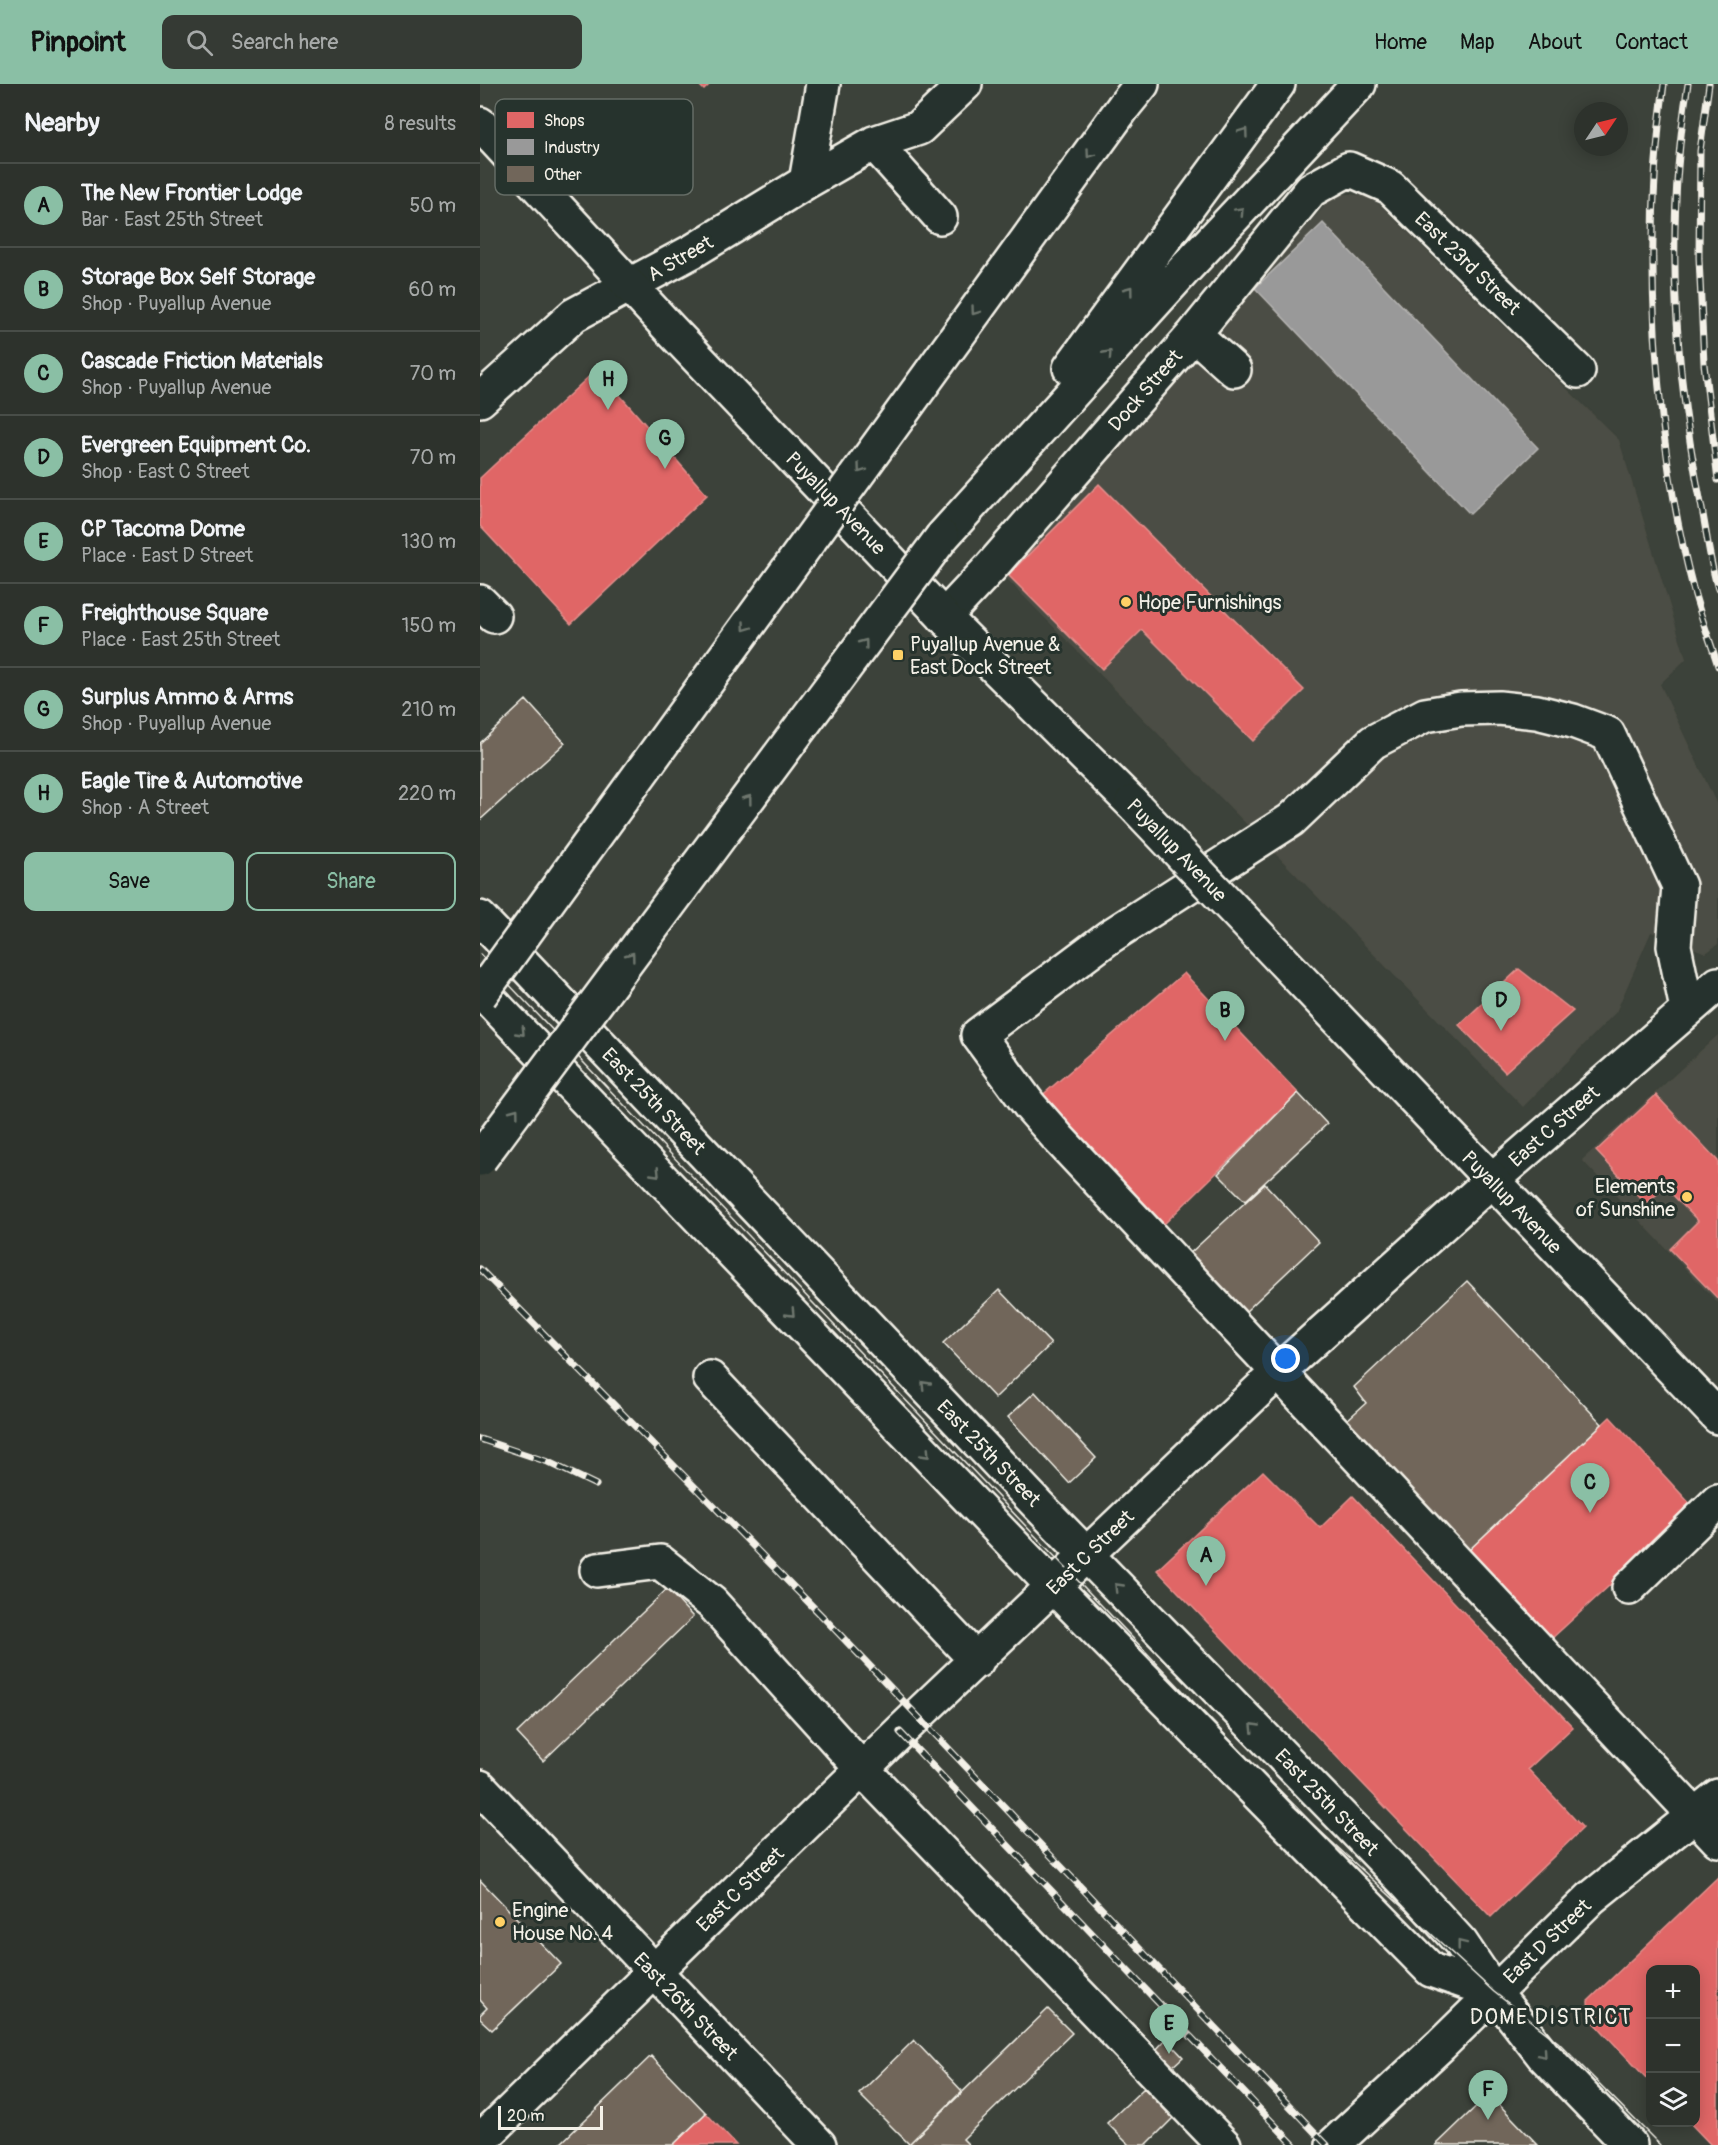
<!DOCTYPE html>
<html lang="en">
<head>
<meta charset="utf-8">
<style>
  body { margin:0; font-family:Pangolin,sans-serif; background:#353a34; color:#f1f3f6 }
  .controls { position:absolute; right:18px; bottom:18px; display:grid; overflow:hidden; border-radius:12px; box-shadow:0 3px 15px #0003 }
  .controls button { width:54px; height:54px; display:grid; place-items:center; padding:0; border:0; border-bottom:2px solid #484d48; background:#2d322c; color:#f1f3f6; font:30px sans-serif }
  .compass { position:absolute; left:1094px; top:18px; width:54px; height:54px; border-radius:50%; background:#2d322c; box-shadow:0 3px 15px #0003; rotate:55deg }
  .scale { position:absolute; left:18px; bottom:15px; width:105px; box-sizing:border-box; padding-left:6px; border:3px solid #f4f1e8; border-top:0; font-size:16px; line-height:21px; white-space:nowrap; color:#f4f1e8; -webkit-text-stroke:4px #26332d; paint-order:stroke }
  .you { position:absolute; left:806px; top:1275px; width:21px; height:21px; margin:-15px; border:4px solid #fff; border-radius:50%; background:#1a73e8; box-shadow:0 0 0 9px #1a73e833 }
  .badge { display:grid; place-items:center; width:39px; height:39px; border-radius:50%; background:#8abfa5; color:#111; font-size:20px; font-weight:700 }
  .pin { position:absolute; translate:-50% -50px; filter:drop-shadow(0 2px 3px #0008) }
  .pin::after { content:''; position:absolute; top:32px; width:21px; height:18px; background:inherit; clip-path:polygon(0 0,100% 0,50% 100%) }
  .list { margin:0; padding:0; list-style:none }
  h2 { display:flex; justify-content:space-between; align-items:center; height:78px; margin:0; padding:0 24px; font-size:26px }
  h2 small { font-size:20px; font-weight:400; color:#a7aaa9 }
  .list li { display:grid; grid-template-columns:39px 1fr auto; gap:18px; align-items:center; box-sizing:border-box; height:84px; padding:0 24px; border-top:2px solid #484d48 }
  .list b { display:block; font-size:22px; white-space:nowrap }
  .list p { margin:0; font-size:20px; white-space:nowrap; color:#a7aaa9 }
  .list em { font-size:20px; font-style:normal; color:#a7aaa9 }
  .actions { display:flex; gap:12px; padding:18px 24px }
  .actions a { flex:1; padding:14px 0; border:2px solid #8abfa5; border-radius:12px; text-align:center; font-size:21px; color:#8abfa5 }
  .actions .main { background:#8abfa5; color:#111 }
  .icon { flex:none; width:33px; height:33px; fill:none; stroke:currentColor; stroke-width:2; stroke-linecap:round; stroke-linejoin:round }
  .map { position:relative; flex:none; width:1238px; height:2061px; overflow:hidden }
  header { display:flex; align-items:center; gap:36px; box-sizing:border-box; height:84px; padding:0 30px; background:#8abfa5; color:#111 }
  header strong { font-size:28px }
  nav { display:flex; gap:33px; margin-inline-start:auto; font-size:21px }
  .search { width:420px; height:54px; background:#353a34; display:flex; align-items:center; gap:15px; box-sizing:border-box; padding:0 21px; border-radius:12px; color:#a7aaa9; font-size:22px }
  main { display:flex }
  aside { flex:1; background:#2d322c }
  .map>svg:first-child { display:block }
</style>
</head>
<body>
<header>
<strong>Pinpoint</strong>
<div class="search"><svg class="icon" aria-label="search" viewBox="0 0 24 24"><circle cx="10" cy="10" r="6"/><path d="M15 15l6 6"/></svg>Search here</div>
<nav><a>Home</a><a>Map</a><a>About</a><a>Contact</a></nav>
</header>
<main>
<aside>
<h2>Nearby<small>8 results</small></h2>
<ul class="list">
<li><span class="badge">A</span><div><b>The New Frontier Lodge</b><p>Bar · East 25th Street</p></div><em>50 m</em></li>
<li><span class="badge">B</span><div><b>Storage Box Self Storage</b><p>Shop · Puyallup Avenue</p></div><em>60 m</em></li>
<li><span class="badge">C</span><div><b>Cascade Friction Materials</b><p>Shop · Puyallup Avenue</p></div><em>70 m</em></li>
<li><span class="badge">D</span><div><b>Evergreen Equipment Co.</b><p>Shop · East C Street</p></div><em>70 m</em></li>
<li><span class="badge">E</span><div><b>CP Tacoma Dome</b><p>Place · East D Street</p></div><em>130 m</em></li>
<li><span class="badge">F</span><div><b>Freighthouse Square</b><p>Place · East 25th Street</p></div><em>150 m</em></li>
<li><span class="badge">G</span><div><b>Surplus Ammo &amp; Arms</b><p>Shop · Puyallup Avenue</p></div><em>210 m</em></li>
<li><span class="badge">H</span><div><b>Eagle Tire &amp; Automotive</b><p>Shop · A Street</p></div><em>220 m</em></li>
</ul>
<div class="actions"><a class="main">Save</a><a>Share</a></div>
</aside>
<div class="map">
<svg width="1238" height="2061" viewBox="0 0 1238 2061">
  <rect width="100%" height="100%" fill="#3c423a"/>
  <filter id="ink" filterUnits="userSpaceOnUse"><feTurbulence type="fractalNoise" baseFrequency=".0167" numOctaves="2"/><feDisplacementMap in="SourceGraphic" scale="12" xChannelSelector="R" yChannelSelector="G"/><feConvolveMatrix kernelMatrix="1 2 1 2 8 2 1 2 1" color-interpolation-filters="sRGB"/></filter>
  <g filter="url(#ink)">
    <path fill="#4c4d44" d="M869 110 885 112 899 120 1139 356 1206 575 1180 600 1238 723V860L1226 869 1171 848 1136 928 1043 1023 522 490 854 111Z
      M1238 951V1219L1102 1076Z"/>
    <path fill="#e06666" stroke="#e6908d" stroke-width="1.5" d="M218 0H230L224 6Z
      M117 285 227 411 91 540 0 442V394Z
      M619 400 824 606 773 657 662 546 622 585 528 491Z
      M1039 885 1093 927 1025 988 979 941Z
      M704 889 818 1009 680 1144 559 1014Z
      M1176 1011 1238 1077V1215L1190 1165 1218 1137 1185 1103 1166 1120 1116 1067Z
      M1130 1333 1214 1424 1070 1556 988 1467Z
      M783 1387 840 1444 873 1412 1093 1643 1048 1685 1103 1744 1011 1833 677 1486Z
      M1238 1793V2061H1231L1209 2038H1216V1886H1170V1998L1109 1933 1108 1917Z
      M226 2029 256 2061H193Z"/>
    <path fill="#999" stroke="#b4b3b1" stroke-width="1.5" d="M843 139 1058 364 990 430 775 204Z"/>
    <path fill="#71665a" stroke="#f4f1e8" stroke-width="1.5" d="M46 616 85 659 0 736V659Z
      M818 1009 847 1040 765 1117 738 1090Z
      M785 1100 839 1158 764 1229 707 1172Z
      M987 1197 1122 1340 988 1467 867 1336 886 1319 874 1303Z
      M519 1206 571 1260 515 1314 463 1259Z
      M555 1308 616 1374 589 1399 528 1333Z
      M187 1505 213 1533 63 1677 37 1649Z
      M0 1796 81 1880 12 1946 0 1935V1931L7 1924 0 1916Z
      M568 1925 592 1949 483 2055 489 2061 429 2060Z
      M686 1955 703 1973 691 1984 675 1967Z
      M434 1956 482 2007 429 2060 379 2010Z
      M171 1972 226 2029 193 2061H79Z
      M664 2004 693 2034 666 2061H649L627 2039Z
      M1009 2010 1058 2061H956Z"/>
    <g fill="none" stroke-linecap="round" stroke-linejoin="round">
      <defs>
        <path id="minor" d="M394 59 460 133
          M326 98 394 59 439 44 485 0
          M714 250 754 286
          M0 316 94 231 213 167 326 98 343 0
          M0 518 14 532
          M464 533 511 483 714 250 831 106 869 85 910 103 1098 287
          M0 834 558 1421 924 1797 981 1859 1014 1908 1063 1971 1150 2061
          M0 906 574 1503 951 1886 1014 1908
          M1207 925 1194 862 1199 802 1128 650 1093 637 1057 628 1019 624 981 625 945 631 893 658 811 736 629 853 498 951 550 1022 579 1055 1238 1756
          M230 1294 497 1577
          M117 1486 180 1478 232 1519 382 1685 744 2061
          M1149 1504 1238 1417
          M0 1703 339 2061
          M0 2057 420 1648 798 1288 1012 1096 1238 900
          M853 2061 961 1961 1111 1814 1238 1712"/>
        <path id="major" d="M0 40 189 244 464 533 652 719
          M800 874 1238 1333"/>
        <path id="highway" d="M644 22 662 0
          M590 284 798 0
          M462 453 704 186 879 0"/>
      </defs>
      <use href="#minor" stroke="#f4f1e8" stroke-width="38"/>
      <use href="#major" stroke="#f4f1e8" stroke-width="38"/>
      <use href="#highway" stroke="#f4f1e8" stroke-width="38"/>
      <use href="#minor" stroke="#26332d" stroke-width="33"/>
      <use href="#major" stroke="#26332d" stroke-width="33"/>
      <use href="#highway" stroke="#26332d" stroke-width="33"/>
      <path stroke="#f4f1e8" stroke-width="1.5" d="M0 870 812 1721 1014 1908 1078 1958 1180 2061"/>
      <defs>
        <path id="rail" d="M1184 0C1162 158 1173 350 1213 504 1220 531 1230 556 1238 582
          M1208 0C1185 140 1194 286 1222 425 1227 451 1230 479 1238 505
          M1229 0 1220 67 1219 174 1224 280 1238 396
          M0 1185 345 1535 847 2061
          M0 1355 68 1378 116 1401
          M420 1648 814 2061"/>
      </defs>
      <use href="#rail" stroke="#f4f1e8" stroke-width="7"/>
      <use href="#rail" stroke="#26332d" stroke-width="4.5" stroke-dasharray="14" stroke-linecap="butt"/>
      <defs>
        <path id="major-bridge" d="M652 719 800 874"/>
        <path id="highway-bridge" d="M0 911 644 22
          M0 1075 462 453"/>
      </defs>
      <use href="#major-bridge" stroke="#f4f1e8" stroke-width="38" stroke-linecap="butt"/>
      <use href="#highway-bridge" stroke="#f4f1e8" stroke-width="38" stroke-linecap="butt"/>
      <use href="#major-bridge" stroke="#26332d" stroke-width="33"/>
      <use href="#highway-bridge" stroke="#26332d" stroke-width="33"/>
    </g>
    <defs><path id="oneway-chevron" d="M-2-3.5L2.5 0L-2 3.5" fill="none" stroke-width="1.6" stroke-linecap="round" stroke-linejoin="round" transform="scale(1.5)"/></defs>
    <g stroke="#6e766e">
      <use href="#oneway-chevron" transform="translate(764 48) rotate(-54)"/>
      <use href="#oneway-chevron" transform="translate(610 70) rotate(126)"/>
      <use href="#oneway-chevron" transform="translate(760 127) rotate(-47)"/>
      <use href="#oneway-chevron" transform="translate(649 206) rotate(-53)"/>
      <use href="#oneway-chevron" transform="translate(495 227) rotate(126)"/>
      <use href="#oneway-chevron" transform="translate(628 270) rotate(-48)"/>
      <use href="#oneway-chevron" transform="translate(381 385) rotate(126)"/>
      <use href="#oneway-chevron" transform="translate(266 543) rotate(126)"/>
      <use href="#oneway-chevron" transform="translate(384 559) rotate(-53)"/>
      <use href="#oneway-chevron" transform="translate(268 715) rotate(-53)"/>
      <use href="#oneway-chevron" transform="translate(151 872) rotate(-53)"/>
      <use href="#oneway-chevron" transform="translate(41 948) rotate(46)"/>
      <use href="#oneway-chevron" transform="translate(35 1028) rotate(-53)"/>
      <use href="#oneway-chevron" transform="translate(176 1089) rotate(46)"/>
      <use href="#oneway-chevron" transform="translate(311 1229) rotate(46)"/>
      <use href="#oneway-chevron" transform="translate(445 1301) rotate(-134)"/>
      <use href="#oneway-chevron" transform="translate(446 1370) rotate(46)"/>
      <use href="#oneway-chevron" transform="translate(638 1503) rotate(-134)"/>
      <use href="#oneway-chevron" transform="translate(774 1643) rotate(-134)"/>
      <use href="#oneway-chevron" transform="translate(981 1860) rotate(-128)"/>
      <use href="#oneway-chevron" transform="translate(1063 1970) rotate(49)"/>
    </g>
  </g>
  <g fill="#ffd166" stroke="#26332d" stroke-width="2">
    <circle cx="646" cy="518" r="6"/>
    <rect x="412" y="565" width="12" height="12" rx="3"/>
    <circle cx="1207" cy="1113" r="6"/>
    <circle cx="20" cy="1838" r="6"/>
  </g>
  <g text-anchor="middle" stroke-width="6" stroke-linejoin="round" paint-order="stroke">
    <g font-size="20" fill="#f4f1e8" stroke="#26332d">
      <text transform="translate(200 174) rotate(-30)" y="7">A Street</text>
      <text transform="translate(988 179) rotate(44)" y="7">East 23rd Street</text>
      <text transform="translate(665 306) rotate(-49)" y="7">Dock Street</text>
      <text transform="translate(356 419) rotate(46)" y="7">Puyallup Avenue</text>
      <text transform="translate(697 766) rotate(46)" y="7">Puyallup Avenue</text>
      <text transform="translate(174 1017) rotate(46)" y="7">East 25th Street</text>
      <text transform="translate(1074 1042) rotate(-41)" y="7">East C Street</text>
      <text transform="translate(1032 1118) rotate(46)" y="7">Puyallup Avenue</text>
      <text transform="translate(509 1369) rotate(46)" y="7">East 25th Street</text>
      <text transform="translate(610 1468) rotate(-44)" y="7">East C Street</text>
      <text transform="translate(847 1718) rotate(46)" y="7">East 25th Street</text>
      <text transform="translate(260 1805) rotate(-44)" y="7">East C Street</text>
      <text transform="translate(1067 1857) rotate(-44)" y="7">East D Street</text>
      <text transform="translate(206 1922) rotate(46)" y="7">East 26th Street</text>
    </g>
    <g font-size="20" fill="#f4f1e8" stroke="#26332d" text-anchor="start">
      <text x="658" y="525">Hope Furnishings</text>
      <text x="430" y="567">Puyallup Avenue &amp;<tspan x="430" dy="23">East Dock Street</tspan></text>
      <text x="1195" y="1109" text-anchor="end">Elements<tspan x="1195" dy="23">of Sunshine</tspan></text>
      <text x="32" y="1833">Engine<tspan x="32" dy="23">House No. 4</tspan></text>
    </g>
    <g font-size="21" letter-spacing="1.5" fill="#f4f1e8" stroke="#26332d">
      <text x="1071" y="1940">DOME DISTRICT</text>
    </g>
  </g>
  <rect x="15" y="15" width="198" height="96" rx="9" fill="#26332d" stroke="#646c65" stroke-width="1.5"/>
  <rect x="27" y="28" width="27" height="16" fill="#e06666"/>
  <rect x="27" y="55" width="27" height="16" fill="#999"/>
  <rect x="27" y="82" width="27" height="16" fill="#71665a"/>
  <g font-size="16" fill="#f4f1e8">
    <text x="64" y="42">Shops</text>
    <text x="64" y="69">Industry</text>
    <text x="64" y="96">Other</text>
  </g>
</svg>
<div class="controls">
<button>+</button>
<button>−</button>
<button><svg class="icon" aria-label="layers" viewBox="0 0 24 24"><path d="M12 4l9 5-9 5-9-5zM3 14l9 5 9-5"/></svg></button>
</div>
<svg class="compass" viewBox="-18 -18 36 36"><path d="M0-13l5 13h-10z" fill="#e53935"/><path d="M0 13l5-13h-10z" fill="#a7aaa9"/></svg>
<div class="scale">20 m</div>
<div class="you"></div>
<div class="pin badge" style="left:726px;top:1502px">A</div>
<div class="pin badge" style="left:745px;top:957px">B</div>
<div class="pin badge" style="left:1110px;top:1429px">C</div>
<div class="pin badge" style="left:1021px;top:947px">D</div>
<div class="pin badge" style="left:689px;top:1970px">E</div>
<div class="pin badge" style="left:1008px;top:2036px">F</div>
<div class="pin badge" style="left:185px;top:385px">G</div>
<div class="pin badge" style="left:128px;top:326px">H</div>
</div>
</main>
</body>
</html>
